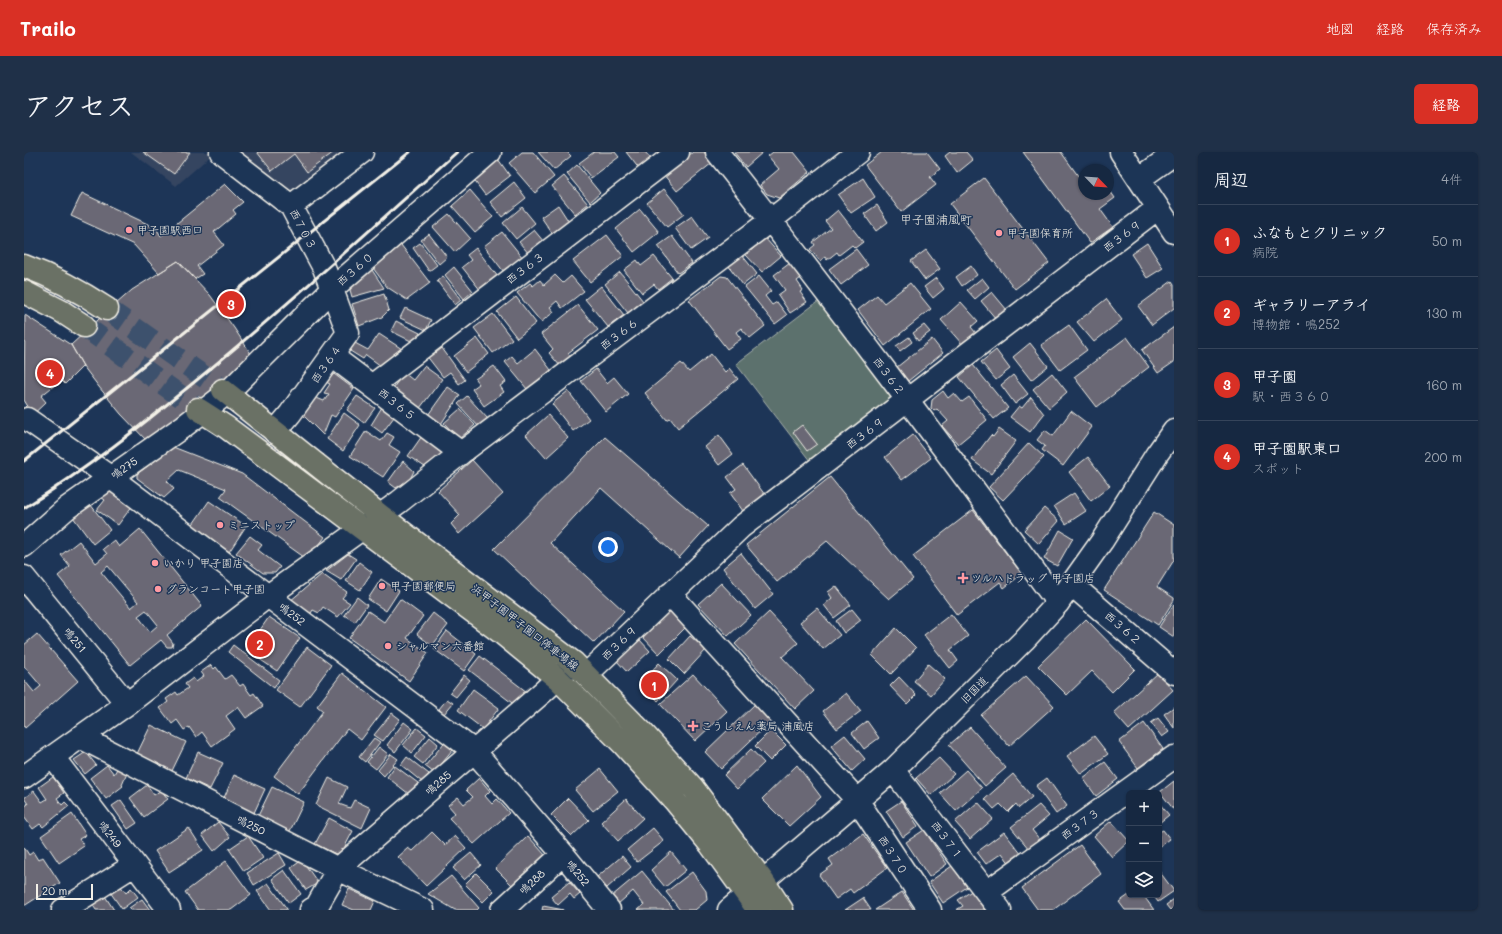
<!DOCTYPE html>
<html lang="ja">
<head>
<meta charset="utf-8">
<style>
  body { margin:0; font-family:Mali,"Klee One",sans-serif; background:#1f3048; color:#f1f3f6 }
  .controls { position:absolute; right:12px; bottom:12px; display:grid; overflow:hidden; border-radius:6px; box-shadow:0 1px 3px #0004 }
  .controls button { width:36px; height:36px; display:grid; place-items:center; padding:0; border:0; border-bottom:1px solid #35445a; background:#162841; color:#f1f3f6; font:20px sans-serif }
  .compass { position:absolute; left:1054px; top:12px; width:36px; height:36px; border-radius:50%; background:#162841; box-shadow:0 1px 3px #0004; rotate:115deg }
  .scale { position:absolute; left:12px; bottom:10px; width:57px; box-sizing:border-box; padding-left:4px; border:2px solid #f4f1e8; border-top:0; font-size:11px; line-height:14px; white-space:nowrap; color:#f4f1e8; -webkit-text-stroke:3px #1d3557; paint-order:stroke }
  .you { position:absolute; left:584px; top:395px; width:14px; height:14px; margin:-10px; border:3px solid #fff; border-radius:50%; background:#1a73e8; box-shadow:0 0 0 6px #1a73e833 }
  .badge { display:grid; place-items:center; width:26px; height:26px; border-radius:50%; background:#d93025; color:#fff; font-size:13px; font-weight:700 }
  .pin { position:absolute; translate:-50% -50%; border:2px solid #fff; box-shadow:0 1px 4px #0006 }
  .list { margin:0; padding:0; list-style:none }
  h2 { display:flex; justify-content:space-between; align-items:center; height:52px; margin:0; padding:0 16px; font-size:17px }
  h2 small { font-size:13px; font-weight:400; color:#9ea6b1 }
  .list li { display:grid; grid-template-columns:26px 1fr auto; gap:12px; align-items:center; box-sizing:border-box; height:72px; padding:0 16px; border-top:1px solid #35445a }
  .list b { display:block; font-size:15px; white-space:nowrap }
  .list p { margin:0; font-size:13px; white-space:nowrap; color:#9ea6b1 }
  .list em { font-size:13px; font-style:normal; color:#9ea6b1 }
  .icon { flex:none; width:22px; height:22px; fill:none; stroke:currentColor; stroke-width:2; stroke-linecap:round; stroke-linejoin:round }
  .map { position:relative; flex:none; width:1150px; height:758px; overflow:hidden; border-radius:6px }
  header { display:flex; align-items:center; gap:24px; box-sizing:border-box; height:56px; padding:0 20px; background:#d93025; color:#fff }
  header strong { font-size:19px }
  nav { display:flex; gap:22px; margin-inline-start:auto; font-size:14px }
  .intro { display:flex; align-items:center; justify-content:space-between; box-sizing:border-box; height:96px; padding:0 24px }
  h1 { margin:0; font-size:28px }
  .button { padding:10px 18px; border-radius:6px; background:#d93025; color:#fff; font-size:14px; font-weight:700 }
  main { display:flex; gap:24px; padding:0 24px }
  aside { flex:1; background:#162841; border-radius:6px; box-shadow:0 1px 3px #0004 }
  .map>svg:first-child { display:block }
</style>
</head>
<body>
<header>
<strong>Trailo</strong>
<nav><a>地図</a><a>経路</a><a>保存済み</a></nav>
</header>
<div class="intro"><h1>アクセス</h1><a class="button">経路</a></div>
<main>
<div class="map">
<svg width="1150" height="758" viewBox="0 0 1150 758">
  <rect width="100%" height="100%" fill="#1d3557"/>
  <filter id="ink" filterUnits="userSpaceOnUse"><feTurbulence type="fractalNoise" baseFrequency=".025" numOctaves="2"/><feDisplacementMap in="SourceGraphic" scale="8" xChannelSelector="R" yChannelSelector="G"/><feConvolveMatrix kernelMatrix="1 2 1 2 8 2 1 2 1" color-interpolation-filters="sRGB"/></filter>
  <g filter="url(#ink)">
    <path fill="#344460" d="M107 0H191L152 34Z
      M210 0H324L269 41Z"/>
    <path fill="#5c716d" stroke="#a8b1aa" d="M796 148 870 245 786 309 712 212Z"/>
    <path fill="#6a6874" stroke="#f4f1e8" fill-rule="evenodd" d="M119 0H166L150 22Z
      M233 0H310L283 20 270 2 248 19Z
      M498 0H509L530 25 511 41 485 11Z
      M514 0H543L547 4 530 18Z
      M570 0H591L595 5 567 26 555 11Z
      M602 0H621L628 8 616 18Z
      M669 0H680L688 11 653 39 640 23Z
      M710 0H739L722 15Z
      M749 0H770L786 20 755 46 743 42 736 33 755 17 744 4Z
      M858 0H903L916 17 906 25 912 33 877 60 841 13Z
      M926 0H942L949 8 933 21 921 4Z
      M999 0H1037L1060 32V42H1084V36L1091 46 1076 57 1089 75 1066 91Z
      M474 7 486 24 461 43 449 27Z
      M553 13 576 41 566 50 543 22Z
      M540 24 564 52 551 62 528 34Z
      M839 26 851 45 827 61 814 43Z
      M960 26 1025 111 991 137 926 52Z
      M490 30 502 46 478 65 466 50Z
      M201 32 219 50 209 58 212 62 190 80 200 93 173 114 179 122 171 127 154 109 135 121 110 93 47 64 58 41 132 76 137 84Z
      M640 37 660 62 643 75 623 51Z
      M446 38 469 65 451 80 428 54Z
      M534 53 545 70 528 81 517 65Z
      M853 53 864 70 852 79 840 62Z
      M498 55 511 71 492 87 479 71Z
      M616 57 635 80 610 100 592 77Z
      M814 58 839 90 831 96 828 93 815 103 813 100 803 108 801 105 796 109 786 97 791 93 789 90 807 76 801 69Z
      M425 62 446 86 431 100 409 75Z
      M668 64 684 86 667 98 651 76Z
      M510 78 520 90 505 102 495 90Z
      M478 80 499 106 480 120 460 94Z
      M405 82 423 105 415 112 397 88Z
      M583 83 599 104 566 130 549 109Z
      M648 84 668 111 654 121 634 94Z
      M741 86 757 104 738 120 722 103Z
      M396 91 413 113 405 119 389 96Z
      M1123 91 1139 116 1123 126 1107 102Z
      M377 93 406 131 383 148 363 135 349 116Z
      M452 96 474 125 457 139 438 115 447 108 443 103Z
      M832 97 844 113 817 133 805 117Z
      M902 98 916 117 901 128 887 109Z
      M718 103 733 122 719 133 704 113Z
      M630 104 648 126 634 137 630 132 618 141 600 118 613 108 617 114Z
      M154 109 186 143 210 176 229 205 159 266 123 289 97 262 75 235 59 214 47 193 75 167 108 138Z
      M766 111 777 126 773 129 779 138 776 140 783 150 766 161 754 143 761 138 750 123Z
      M947 114 953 123 938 134 932 125Z
      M346 115 360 136 328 145 326 138 329 131Z
      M430 115 449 139 440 147 421 123Z
      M596 120 619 149 604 161 581 132Z
      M531 123 539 131 547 124 560 139 538 156 533 149 526 155 530 160 517 170 493 141 506 131 509 134 516 128 520 133Z
      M419 124 437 148 431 153 413 129Z
      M697 124 703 125 741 174 726 186 717 176 712 180 717 187 703 197 665 148Z
      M735 124 747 139 741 144 748 153 753 150 763 163 751 172 721 135Z
      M912 126 920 137 909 146 900 135Z
      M958 126 965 135 951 147 943 138Z
      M1148 129 1150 132V156L1128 173 1114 154Z
      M886 131 907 157 861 194 834 158 853 143 860 151Z
      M577 134 600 163 584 175 561 147Z
      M968 140 983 158 972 167 957 149Z
      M360 142 365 158 358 165 335 174 328 152Z
      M492 145 512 171 493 186 473 160Z
      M1082 147 1098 168 1070 190 1053 170Z
      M937 150 954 169 947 175 952 181 938 192 917 168Z
      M554 153 574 178 544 201 548 206 537 215 525 201 529 197 517 182Z
      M381 156 407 168 402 178 376 166Z
      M469 162 488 187 469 201 450 176Z
      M1 163 47 193 59 214 41 232 37 228 17 244 22 250 0 271V256L3 253 0 248Z
      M372 169 396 181 391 191 367 179Z
      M900 173 906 180 894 189 889 181Z
      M1045 173 1063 198 1036 218 1017 193Z
      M1150 175V210L1134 221 1118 198Z
      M355 182 378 197 371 204 357 214 342 203 339 207 326 199 331 191 344 198Z
      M885 185 888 190 876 199 872 194Z
      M1103 185 1125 215 1073 255 1050 225Z
      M453 186 465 202 442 220 430 204Z
      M908 187 919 201 884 229 873 215Z
      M1006 191 1024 214 1007 228 989 205Z
      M418 196 441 228 435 232 426 220 419 225 402 203 409 198 412 201Z
      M511 197 527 218 503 237 481 210 488 204 494 211Z
      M972 198 986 217 972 228 957 210Z
      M687 202 701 220 705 216 714 227 654 276 646 266 643 268 621 241 657 211 665 220Z
      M949 213 984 256 970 267 935 225Z
      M400 214 418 227 396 256 369 236 380 221 389 228Z
      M470 214 482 230 476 234 480 240 460 254 448 237 455 232 451 227Z
      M572 217 583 231 590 225 604 242 582 260 557 229Z
      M1028 221 1043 240 1025 256 1009 237Z
      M310 222 330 237 311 265 307 263 299 283 278 262 290 245 300 249 305 242 300 241 306 232 302 230 305 224Z
      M989 223 1004 242 991 252 977 233Z
      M424 235 436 243 417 272 404 263Z
      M544 239 565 267 549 279 528 252Z
      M919 239 924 246 930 241 938 250 945 245 963 268 934 292 918 274 924 269 913 257 910 259 907 256 908 248Z
      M333 244 351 256 340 271 323 258Z
      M443 244 464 267 455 275 434 252Z
      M1007 245 1020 262 1006 280 986 265 995 254 998 256Z
      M358 255 370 265 358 281 347 273Z
      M436 257 451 273 435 287 420 271Z
      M1047 259 1068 275 1039 314 1018 298 1021 294 1013 288 1021 278 1029 284Z
      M320 261 336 273 319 299 303 287Z
      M524 263 544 286 522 306 502 283Z
      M778 273 793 292 783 299 769 280Z
      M975 277 992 289 967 322 948 308 967 283 969 285Z
      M342 279 357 289 363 281 370 285 365 293 376 300 359 325 326 304Z
      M695 283 709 302 695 313 681 295Z
      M889 283 907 306 878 328 861 305Z
      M398 284 418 298V302L401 315 384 304Z
      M581 285 684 374 655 406 577 336 526 391 600 459 570 491 470 397Z
      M1005 291 1020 305 979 348 965 335Z
      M149 295 218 322 301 385 284 408 196 345 202 337 155 318 143 329 150 337 140 346 113 326V322Z
      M1064 305 1086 334 1067 349 1045 320Z
      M448 308 479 342 435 382 427 372 436 363 414 339Z
      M379 309 390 319 386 327 372 336 364 330Z
      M719 313 741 343 719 359 706 341 712 337 703 325Z
      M806 325 889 427 865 447 803 389 753 430 722 393Z
      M83 333 109 353 94 373 73 358 81 348 75 344Z
      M1050 341 1062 359 1042 372 1030 354Z
      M63 348 86 378 69 392 46 361Z
      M185 349 222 374 205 400 167 375Z
      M1020 356 1035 369 1015 392 1000 378Z
      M949 358 998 422 980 436 976 430 933 463 889 404Z
      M1130 360 1150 373V408L1133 435 1150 446V448L1134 473 1080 438Z
      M116 377 178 454 143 483 149 491 148 495H143L137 488 106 513 34 424 46 414 37 403 55 389 72 411 83 402 79 397 90 388 95 395ZM84 414 114 450 107 456 77 420ZM122 458 134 473 126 480 114 464Z
      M1036 378 1049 386 1033 414 1020 407Z
      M226 384 238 393 234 398 256 415 251 421H239L212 401Z
      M717 401 749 442 731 457 699 416Z
      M324 402 332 407 317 428 302 419Z
      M335 410 348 420 336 438 322 429Z
      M298 422 323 440 318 446 326 451 314 465 299 455 295 461 289 458 285 464 266 449Z
      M357 427 375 439 362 459 344 447Z
      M697 431 727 463 704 484 674 452Z
      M812 434 827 453 810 466 800 453 808 446 804 440Z
      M333 445 343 453 331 470 320 463Z
      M376 447 399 464 383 486 404 501 385 529 325 486 344 459 360 470Z
      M1150 452V485L1135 475Z
      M793 456 816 483 799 497 776 470Z
      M828 457 837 468 820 481 812 469Z
      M645 458 662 475 635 502 618 484Z
      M745 460 774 491 758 505 790 539 771 557 711 492Z
      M409 461 424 473 408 494 393 482Z
      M927 462 944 484 926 498 934 509 926 516 900 483Z
      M245 465 276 486 253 519 222 498Z
      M1062 467 1111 517 1088 540 1068 519 1043 543 1014 514Z
      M872 476 892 496 867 522 848 503Z
      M423 479 452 502 440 519 410 497Z
      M13 482 54 529 1 576 0 574V528L10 540 17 534 0 514V493Z
      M666 484 682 498 660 522 645 507Z
      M615 487 626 499 603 520 592 508Z
      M209 493 255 528 250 536 204 500Z
      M283 495 307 513 276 555 252 538Z
      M456 504 503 540 492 554 445 518Z
      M635 511 653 528 634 549 616 531Z
      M904 512 921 527 907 543 890 529Z
      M187 513 190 517 192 515 201 527 207 523 216 534 219 532 227 543 230 541 239 554 222 566 214 555 202 564 211 577 188 594 178 580 172 585 165 575 160 578 153 568 148 572 136 556 144 550 142 547 152 540 154 543 164 536 161 532 169 526 172 530 180 524 177 520Z
      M318 521 362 555 337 588 323 577 274 642 250 624 299 559 293 554Z
      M1134 521 1149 538 1105 578 1090 561Z
      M669 522 703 559 671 589 636 552Z
      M440 523 446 528 432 545 426 541Z
      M1002 524 1030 554 985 594 957 563Z
      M875 525 892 543 883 552 866 534Z
      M449 537 475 556 459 577 434 558Z
      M822 541 837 559 813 577 799 559Z
      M423 547 429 551 420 562 415 557Z
      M732 551 748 568 697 617 681 600Z
      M1150 555V576L1140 562Z
      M368 561 376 567 359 589 350 583Z
      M1134 566 1145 580 1138 585 1127 571Z
      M843 569 855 586 840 597 828 581Z
      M380 570 389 577 371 600 363 593Z
      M1120 571 1139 597 1114 616 1095 590Z
      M127 573 162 590 146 623 111 606Z
      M946 575 982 616 961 634 925 593Z
      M393 576 402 583 388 601 379 593Z
      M747 578 762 593 746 609 731 594Z
      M821 583 841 607 828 619 807 594Z
      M1070 584 1084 602 1057 622 1043 604Z
      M406 585 414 592 399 612 390 605Z
      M350 586 356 590 341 610 335 605Z
      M420 591 429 598 410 621 401 614Z
      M355 595 364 602 352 617 343 610Z
      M727 597 740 611 713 637 700 623Z
      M62 600 72 613 61 622 50 608Z
      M174 600 199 611 186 637 162 626Z
      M367 602 374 607 360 624 354 618Z
      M383 605 405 622 398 630 377 613Z
      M915 606 930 622 907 643 892 626Z
      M1081 610 1094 627 1072 644 1059 626Z
      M83 613 90 622 94 615 104 619 98 633 99 634 82 647 66 626Z
      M773 613 797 645 765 674 738 647Z
      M371 614 394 631 385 642 363 625Z
      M576 617 594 639 569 659 551 638Z
      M942 618 958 636 932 659 916 641Z
      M989 622 1008 645 995 656 992 652 984 660 976 652 970 657 961 647Z
      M210 623 241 637 229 663 199 648Z
      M29 625 40 641 33 646 38 653 41 650 45 654 19 675 16 672 9 677 0 665V655L4 652 0 646 10 639 18 650 23 647 15 635Z
      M305 626 323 635 315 652 326 656 330 648 347 656 338 676 292 653Z
      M455 626 466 639 461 644 468 652 473 647 485 661 450 692 425 666 431 661 424 653 434 645 440 652 449 645 442 638Z
      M1023 626 1043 654 1032 662 1012 634Z
      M1150 629V658L1136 640Z
      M123 633 130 643 137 638 144 647 120 665 106 646Z
      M248 635 280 650 265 681 233 666Z
      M544 646 565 668 548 684 527 663Z
      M602 647 619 666 594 689 577 670Z
      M97 648 113 671 104 677 88 654Z
      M877 649 894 674 879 685 862 659Z
      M954 650 969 667 946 687 931 670Z
      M1135 651 1145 663 1135 671Z
      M1015 653 1025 664 1008 678 1016 688 1005 697 987 675Z
      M48 662 62 683 55 687 60 694 35 711 17 684Z
      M305 666 329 679 316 704 291 692Z
      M1087 669 1105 689 1088 705 1070 684Z
      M194 670 206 685 190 699 178 683Z
      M165 676 179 698 145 720 131 699Z
      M629 676 640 689 613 710 603 698Z
      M900 678 923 712 905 725 882 690Z
      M1139 678 1146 687 1135 695V680Z
      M408 680 421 693 431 684 442 696 402 734 374 705 384 696 388 699Z
      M980 680 998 703 986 712 978 701 962 712 953 700Z
      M839 682 863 716 829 741 826 737 812 747 795 723 809 713 805 707Z
      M224 684 239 706 220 719 205 697Z
      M504 684 522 704 490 735 471 716Z
      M1056 693 1077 722 1029 758H1014L998 736Z
      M0 695 5 703 9 700 14 708 19 705 36 731 0 754Z
      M647 700 662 718 641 735 627 718Z
      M255 701 262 713 230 733 223 721Z
      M447 701 457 713 440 728 429 716Z
      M598 704 607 715 583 736 573 725Z
      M278 708 294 731 282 738 267 716Z
      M202 709 227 743 207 758H174L161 740Z
      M928 714 943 735 919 751 905 730Z
      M260 718 277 742 265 751 248 727Z
      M618 719 650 758H614L620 753 609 739 594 752 588 744Z
      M1135 719 1150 739 1134 750 1129 743H1135Z
      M668 720 682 739 683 748 671 758H656L642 740Z
      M452 721 470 739 459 750 441 732Z
      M427 724 455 756 453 758H431L404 742Z
      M545 730 556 742 550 747 546 742 534 753 527 745Z
      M244 731 263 757 261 758H247L233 739Z
      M95 732 102 741 107 736 114 745 98 757 86 740Z
      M325 737 351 749 347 758H330L318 753Z
      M949 738 962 758H932L939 754 934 748Z
      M878 740 890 758H851Z
      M1105 743H1119L1130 758H1101L1095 750Z
      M81 744 90 758H72L68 752Z
      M839 746 847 758H821Z
      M118 747 126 758H107L105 756Z
      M1150 747V758H1146L1142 753Z
      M519 754 540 758H518Z"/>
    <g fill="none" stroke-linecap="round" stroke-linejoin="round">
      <path stroke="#3d516d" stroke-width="22" stroke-dasharray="22 11" stroke-linecap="butt" d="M83 157 199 238
        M60 174 174 257"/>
      <defs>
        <path id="minor" d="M197 0 267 54 300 116 324 181 266 262 251 280
          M693 0C810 148 922 299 1034 451
          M1097 0 1150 80
          M1115 27 1150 2
          M267 54 338 0
          M308 204 437 301
          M349 233 654 0
          M3 267 86 325 450 599 539 702 585 758
          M0 394 43 356 160 274 203 241 308 137 466 0
          M0 425 103 552
          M1047 432 1150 521
          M646 442 833 648 906 758
          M562 523 717 375 1134 56
          M56 585 314 717 399 758
          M29 605 145 758
          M869 618 976 758
          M0 625 103 552 244 444 375 350 437 301 747 68 834 0
          M963 740 1150 605
          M39 758 110 713
          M287 758 293 754 314 717 520 539 547 514
          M478 758 539 702
          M705 758 869 618 1000 488 1034 451 1078 389 1133 302 1150 278"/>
        <path id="major" d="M0 114C30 125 56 139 83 157
          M0 140 37 159 60 174
          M199 238 356 363 550 511 617 579 669 636 739 729 758 758
          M174 257 202 275 479 482 534 527 600 593 651 649 686 692 734 758"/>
      </defs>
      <use href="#minor" stroke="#f4f1e8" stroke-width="25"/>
      <use href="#major" stroke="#f4f1e8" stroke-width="25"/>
      <use href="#minor" stroke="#1d3557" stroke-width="22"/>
      <use href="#major" stroke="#6a7165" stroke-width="22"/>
      <path stroke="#f4f1e8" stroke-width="3" d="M0 309 386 0
        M0 356C63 317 117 274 174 227 263 154 348 76 433 0"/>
    </g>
  </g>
  <g fill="#ff9aa2" stroke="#1d3557" stroke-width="1.5">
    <circle cx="105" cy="78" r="4"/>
    <circle cx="975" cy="81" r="4"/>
    <circle cx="196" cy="373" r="4"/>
    <circle cx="131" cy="411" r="4"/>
    <path d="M937 420h4v4h4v4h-4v4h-4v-4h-4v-4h4z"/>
    <circle cx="358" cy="434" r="4"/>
    <circle cx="134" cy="437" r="4"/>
    <circle cx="364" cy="494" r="4"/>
    <path d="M667 568h4v4h4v4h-4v4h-4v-4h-4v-4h4z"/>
  </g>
  <g text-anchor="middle" stroke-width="3" stroke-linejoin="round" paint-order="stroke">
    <g font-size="11" fill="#f4f1e8" stroke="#1d3557">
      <text transform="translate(279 77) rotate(62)" y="4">西７０３</text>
      <text transform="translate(1098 84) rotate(-37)" y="4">西３６９</text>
      <text transform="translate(501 116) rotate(-37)" y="4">西３６３</text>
      <text transform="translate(331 117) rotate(-41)" y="4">西３６０</text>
      <text transform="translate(595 182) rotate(-37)" y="4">西３６６</text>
      <text transform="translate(302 212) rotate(-55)" y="4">西３６４</text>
      <text transform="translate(865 224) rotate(53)" y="4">西３６２</text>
      <text transform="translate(373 252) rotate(38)" y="4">西３６５</text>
      <text transform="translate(841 281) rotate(-37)" y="4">西３６９</text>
      <text transform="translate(100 316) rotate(-35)" y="4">鳴275</text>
      <text transform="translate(268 462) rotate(37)" y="4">鳴252</text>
      <text transform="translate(501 475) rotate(38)" y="4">浜甲子園甲子園口停車場線</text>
      <text transform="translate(1099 476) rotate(41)" y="4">西３６２</text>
      <text transform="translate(51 488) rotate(51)" y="4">鳴251</text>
      <text transform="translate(595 491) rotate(-44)" y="4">西３６９</text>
      <text transform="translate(950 538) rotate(-45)" y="4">旧国道</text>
      <text transform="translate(414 631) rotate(-41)" y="4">鳴285</text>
      <text transform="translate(1056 672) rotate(-36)" y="4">西３７３</text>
      <text transform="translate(227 673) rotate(27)" y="4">鳴250</text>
      <text transform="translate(86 682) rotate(53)" y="4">鳴249</text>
      <text transform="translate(923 688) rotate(53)" y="4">西３７１</text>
      <text transform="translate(869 703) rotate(57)" y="4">西３７０</text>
      <text transform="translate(554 721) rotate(51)" y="4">鳴252</text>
      <text transform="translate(508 730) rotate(-43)" y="4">鳴288</text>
    </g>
    <g font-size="11" fill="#f4f1e8" stroke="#1d3557" text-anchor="start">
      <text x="113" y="82">甲子園駅西口</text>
      <text x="983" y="85">甲子園保育所</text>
      <text x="204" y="377">ミニストップ</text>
      <text x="139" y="415">いかり 甲子園店</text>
      <text x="947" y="430">ツルハドラッグ 甲子園店</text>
      <text x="366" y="438">甲子園郵便局</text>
      <text x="142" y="441">グランコート甲子園</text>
      <text x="372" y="498">シャルマン六番館</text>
      <text x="677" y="578">こうしえん薬局 浦風店</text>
    </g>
    <g font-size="12" fill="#f4f1e8" stroke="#1d3557">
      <text x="912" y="72">甲子園浦風町</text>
    </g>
  </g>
</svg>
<div class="controls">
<button>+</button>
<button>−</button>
<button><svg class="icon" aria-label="layers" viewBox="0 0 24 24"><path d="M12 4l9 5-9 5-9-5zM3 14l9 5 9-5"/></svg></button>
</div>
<svg class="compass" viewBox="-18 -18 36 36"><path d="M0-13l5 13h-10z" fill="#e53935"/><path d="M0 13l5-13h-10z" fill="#9ea6b1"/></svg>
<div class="scale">20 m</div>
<div class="you"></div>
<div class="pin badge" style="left:630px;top:533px">1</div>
<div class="pin badge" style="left:236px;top:492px">2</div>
<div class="pin badge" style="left:207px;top:152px">3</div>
<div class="pin badge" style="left:26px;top:221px">4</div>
</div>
<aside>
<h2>周辺<small>4件</small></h2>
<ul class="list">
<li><span class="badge">1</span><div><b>ふなもとクリニック</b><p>病院</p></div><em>50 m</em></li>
<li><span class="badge">2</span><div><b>ギャラリーアライ</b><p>博物館 · 鳴252</p></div><em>130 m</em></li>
<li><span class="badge">3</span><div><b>甲子園</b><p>駅 · 西３６０</p></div><em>160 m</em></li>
<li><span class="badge">4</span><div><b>甲子園駅東口</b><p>スポット</p></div><em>200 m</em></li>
</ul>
</aside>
</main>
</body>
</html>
